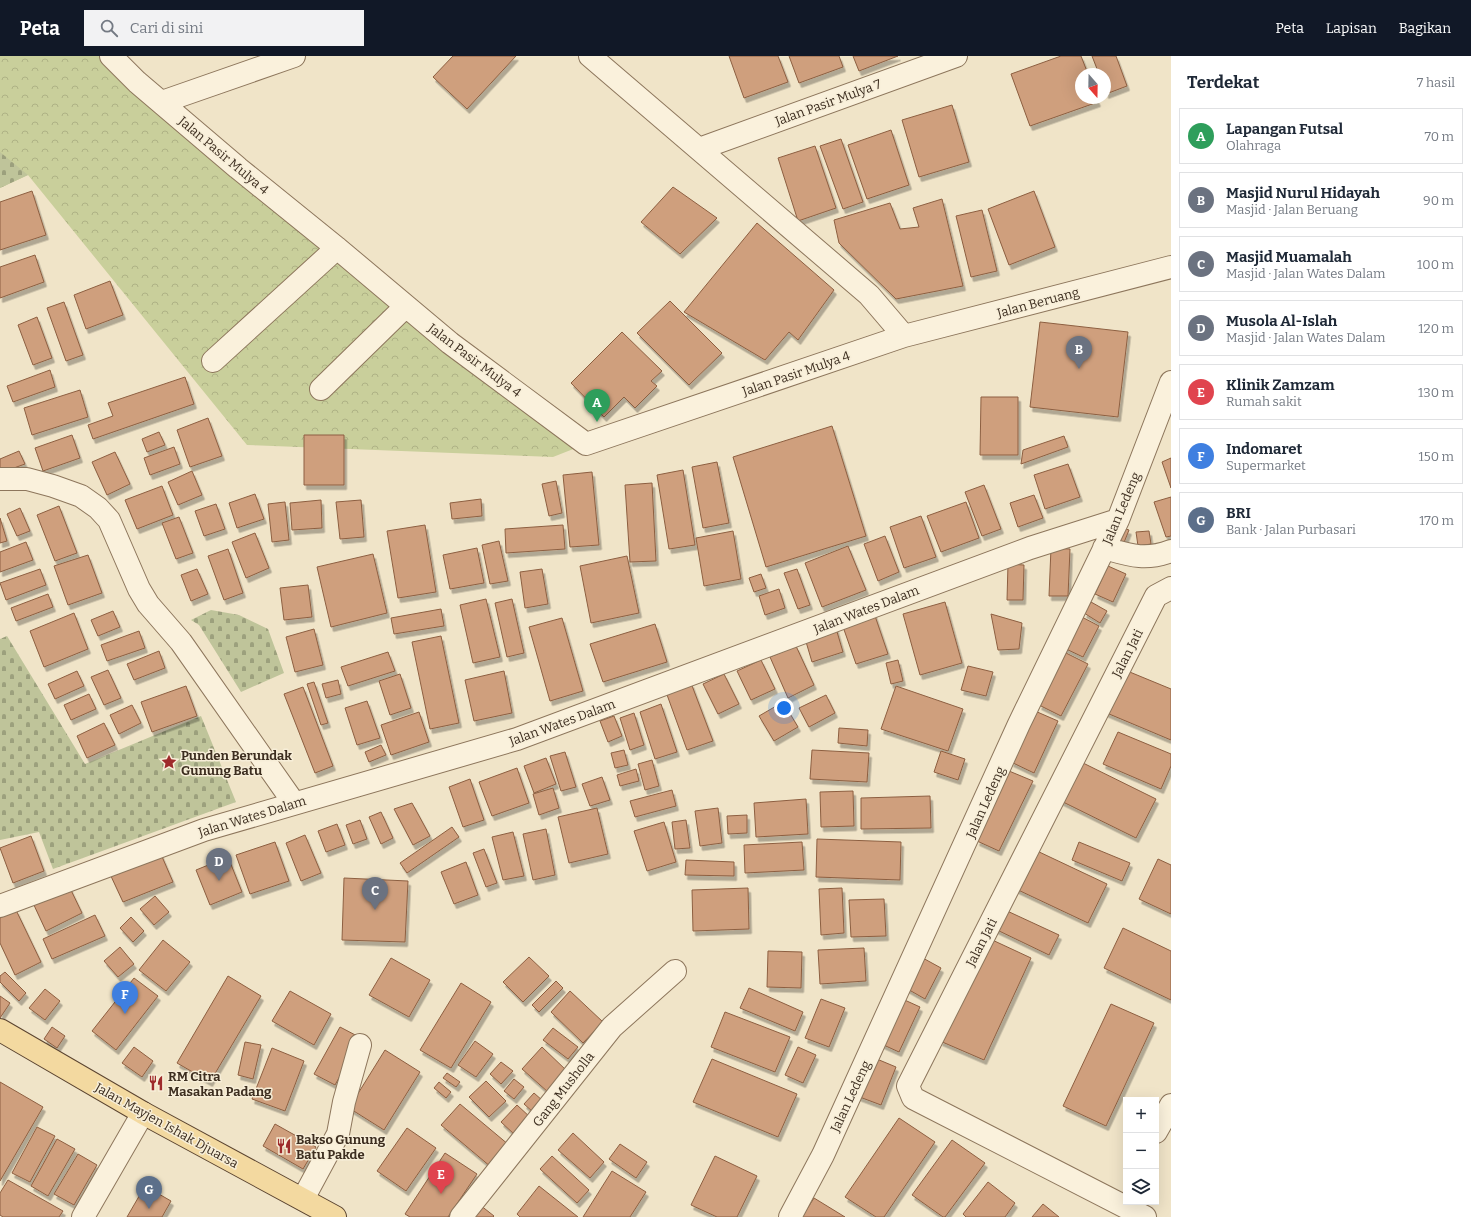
<!DOCTYPE html>
<html lang="id">
<head>
<meta charset="utf-8">
<style>
  body { margin:0; font-family:Bitter,serif; background:#f2f2f3; color:#1f2937 }
  .controls { position:absolute; right:12px; bottom:12px; display:grid; overflow:hidden; border-radius:0px; box-shadow:0 4px 16px #0002 }
  .controls button { width:36px; height:36px; display:grid; place-items:center; padding:0; border:0; border-bottom:1px solid #e0e1e3; background:#fff; color:#1f2937; font:20px sans-serif }
  .compass { position:absolute; left:1075px; top:12px; width:36px; height:36px; border-radius:50%; background:#fff; box-shadow:0 4px 16px #0002; rotate:160deg }
  .you { position:absolute; left:784px; top:652px; width:14px; height:14px; margin:-10px; border:3px solid #fff; border-radius:50%; background:#1a73e8; box-shadow:0 0 0 6px #1a73e833 }
  .badge { display:grid; place-items:center; width:26px; height:26px; border-radius:50%; background:#111827; color:#fff; font-size:13px; font-weight:700 }
  .pin { position:absolute; translate:-50% -33px; filter:drop-shadow(0 1px 2px #0008) }
  .pin::after { content:''; position:absolute; top:21px; width:14px; height:12px; background:inherit; clip-path:polygon(0 0,100% 0,50% 100%) }
  .list { margin:0; padding:0; list-style:none }
  h2 { display:flex; justify-content:space-between; align-items:center; height:52px; margin:0; padding:0 16px; font-size:17px }
  h2 small { font-size:13px; font-weight:400; color:#747a83 }
  .list li { display:grid; grid-template-columns:26px 1fr auto; gap:12px; align-items:center; box-sizing:border-box; height:56px; margin:0 8px 8px; padding:0 8px; border:1px solid #e0e1e3; border-radius:0px }
  .list b { display:block; font-size:15px; white-space:nowrap }
  .list p { margin:0; font-size:13px; white-space:nowrap; color:#747a83 }
  .list em { font-size:13px; font-style:normal; color:#747a83 }
  .icon { flex:none; width:22px; height:22px; fill:none; stroke:currentColor; stroke-width:2; stroke-linecap:round; stroke-linejoin:round }
  .map { position:relative; flex:none; width:1171px; height:1161px; overflow:hidden }
  header { display:flex; align-items:center; gap:24px; box-sizing:border-box; height:56px; padding:0 20px; background:#111827; color:#fff }
  header strong { font-size:19px }
  nav { display:flex; gap:22px; margin-inline-start:auto; font-size:14px }
  .search { width:280px; height:36px; background:#f2f2f3; display:flex; align-items:center; gap:10px; box-sizing:border-box; padding:0 14px; border-radius:0px; color:#747a83; font-size:15px }
  main { display:flex }
  aside { flex:1; background:#fff }
  .map>svg:first-child { display:block }
</style>
</head>
<body>
<header>
<strong>Peta</strong>
<div class="search"><svg class="icon" aria-label="search" viewBox="0 0 24 24"><circle cx="10" cy="10" r="6"/><path d="M15 15l6 6"/></svg>Cari di sini</div>
<nav><a>Peta</a><a>Lapisan</a><a>Bagikan</a></nav>
</header>
<main>
<div class="map">
<svg width="1171" height="1161" viewBox="0 0 1171 1161">
  <defs>
    <pattern id="forest-crowns" width="20" height="18" patternUnits="userSpaceOnUse"><rect width="20" height="18" fill="#c9cf9b"/><path d="M2 6a3 3 0 1 1 6 0M12 15a3 3 0 1 1 6 0" fill="none" stroke="#aeb285"/></pattern>
    <pattern id="cemetery-stones" width="16" height="16" patternUnits="userSpaceOnUse"><rect width="16" height="16" fill="#bfc49a"/><path d="M2 7V4a2 2 0 0 1 4 0v3zM10 15v-3a2 2 0 0 1 4 0v3z" fill="#9ca07d"/></pattern>
    <filter id="shadow"><feDropShadow dx="2.5" dy="4.5" stdDeviation="0" flood-color="#0004"/></filter>
  </defs>
  <rect width="100%" height="100%" fill="#f0e4c8"/>
  <path fill="url(#forest-crowns)" d="M0 0H111L586 388 553 401 247 389 28 119 0 132Z"/>
  <path fill="url(#cemetery-stones)" d="M0 96 28 119 0 132Z
    M211 554 239 559 268 573 284 617 241 636 199 569 191 564Z
    M7 580 85 708 201 660 236 746 53 813 39 776 0 784V583Z"/>
  <path fill="#cf9f7d" stroke="#8d5f41" filter="url(#shadow)" d="M453 0H516L467 53 433 21Z
    M729 0H778L788 26 744 42Z
    M789 0H839L843 11 799 27Z
    M853 0H898L859 15Z
    M1061 0H1081L1088 18H1081V42H1096L1098 46 1030 70 1011 18Z
    M1092 0H1116L1127 30 1106 38 1105 18H1099Z
    M952 49 969 106 919 121 902 64Z
    M891 74 909 129 867 143 848 89Z
    M841 83 863 146 843 153 820 90Z
    M815 90 836 152 798 165 778 102Z
    M673 131 717 162 680 198 641 166Z
    M32 135 46 179 0 194V146Z
    M1034 135 1055 191 1009 209 988 153Z
    M942 143 963 230 896 243 839 187 834 164 890 147 900 173 919 171 913 152Z
    M982 154 997 215 971 221 956 160Z
    M757 167 834 234 798 284 789 276 765 304 684 256Z
    M35 199 44 226 0 242V211Z
    M110 225 123 259 86 273 74 239Z
    M670 245 722 297 689 329 637 277Z
    M64 246 83 299 66 305 47 252Z
    M37 261 52 302 33 309 18 269Z
    M1040 266 1128 276 1118 361 1030 351Z
    M622 276 662 315 651 325 657 330 635 352 624 341 604 361 571 327Z
    M50 314 55 331 13 346 7 330Z
    M185 321 194 348 93 383 88 369 113 360 108 347Z
    M80 334 88 361 32 379 24 352Z
    M981 341H1018V399H980Z
    M208 362 222 400 190 411 177 374Z
    M832 370 866 480 766 511 733 401Z
    M159 376 165 389 147 396 142 383Z
    M72 379 80 402 43 415 35 392Z
    M304 379H344V429H304Z
    M1064 380 1068 391 1021 408 1023 394Z
    M174 391 180 408 150 419 144 402Z
    M19 395 25 408 0 417V403Z
    M115 396 130 428 107 439 92 406Z
    M1171 402V432L1162 406Z
    M717 406 729 467 703 472 692 411Z
    M1068 408 1080 441 1045 453 1034 419Z
    M683 414 695 489 669 493 657 419Z
    M192 415 202 439 178 449 168 426Z
    M592 416 599 489 570 491 563 419Z
    M556 425 562 457 549 460 542 428Z
    M652 427 656 505 630 506 625 429Z
    M984 429 1001 473 982 480 965 436Z
    M162 430 173 459 137 473 125 444Z
    M255 438 264 463 237 472 229 447Z
    M1034 439 1043 462 1018 471 1010 447Z
    M1171 441V480L1166 481 1154 446Z
    M481 443 482 460 452 463 450 447Z
    M321 444 322 472 292 474 290 447Z
    M361 444 364 481 340 483 336 446Z
    M285 446 289 484 272 486 268 448Z
    M966 446 979 482 941 496 927 460Z
    M216 448 225 473 204 480 195 455Z
    M59 450 77 497 55 505 37 459Z
    M20 452 30 475 17 480 7 458Z
    M921 460 936 501 904 512 890 471Z
    M179 461 193 497 176 503 162 467Z
    M0 462 7 485 0 487Z
    M425 469 436 536 398 542 387 475Z
    M563 469 565 493 506 497 505 473Z
    M1120 471 1129 474 1121 494 1112 491Z
    M733 475 741 523 704 530 696 482Z
    M1149 475 1151 488 1138 490 1136 476Z
    M255 477 269 512 246 522 232 486Z
    M885 480 899 516 878 525 864 488Z
    M499 485 508 525 490 528 482 489Z
    M26 486 33 504 0 516V496Z
    M848 490 866 534 822 551 805 507Z
    M477 492 484 527 450 533 443 499Z
    M1051 492 1070 493 1068 540H1049Z
    M228 493 243 537 224 544 208 500Z
    M373 498 387 557 331 571 317 511Z
    M88 499 102 537 68 549 54 510Z
    M627 500 639 557 591 567 580 510Z
    M1008 508 1024 509 1023 544H1007Z
    M1108 510 1126 518 1113 546 1095 538Z
    M40 513 46 529 6 544 0 527Z
    M197 513 208 538 191 545 181 519Z
    M542 513 548 548 525 552 520 516Z
    M797 513 810 549 798 553 784 517Z
    M761 518 766 532 754 536 749 522Z
    M308 529 312 561 284 564 280 532Z
    M779 533 785 552 765 559 759 540Z
    M48 538 53 551 16 565 11 552Z
    M486 543 500 601 473 607 460 549Z
    M512 543 524 597 507 601 495 547Z
    M945 546 962 607 920 619 903 558Z
    M1091 546 1107 555 1100 567 1084 557Z
    M441 553 444 570 394 578 391 562Z
    M873 554 888 598 856 608 841 565Z
    M113 555 120 571 98 580 91 564Z
    M74 557 88 593 44 611 30 575Z
    M991 558 1022 567 1019 593 998 594Z
    M1080 560 1099 570 1083 601 1064 592Z
    M562 562 583 635 550 645 529 571Z
    M655 568 667 606 603 626 590 588Z
    M835 569 843 596 812 606 804 579Z
    M314 573 323 609 295 616 286 581Z
    M139 575 145 592 107 605 101 589Z
    M441 580 459 667 430 673 412 586Z
    M796 590 814 629 788 642 770 601Z
    M159 595 165 612 134 624 127 608Z
    M388 596 395 615 348 630 341 611Z
    M1066 597 1088 608 1061 660 1039 649Z
    M761 604 775 633 751 644 737 615Z
    M898 604 903 625 891 628 886 607Z
    M968 610 993 616 986 640 961 634Z
    M1120 612 1171 633V684L1102 655Z
    M108 614 121 642 104 649 91 621Z
    M77 615 84 630 55 643 48 628Z
    M504 615 512 657 474 665 465 624Z
    M400 618 411 652 390 659 379 625Z
    M724 618 739 648 718 658 703 628Z
    M338 624 341 638 326 642 322 628Z
    M314 626 328 667 321 669 307 628Z
    M691 627 713 685 687 694 666 636Z
    M186 630 197 660 152 676 141 646Z
    M896 630 963 653 948 695 881 673Z
    M303 631 333 710 315 717 284 638Z
    M89 638 96 653 71 664 64 649Z
    M826 639 835 657 809 671 799 652Z
    M367 645 380 682 357 689 345 652Z
    M783 646 798 671 774 685 759 660Z
    M661 648 677 696 655 703 640 656Z
    M132 649 141 667 119 678 110 659Z
    M1035 655 1058 665 1034 717 1011 706Z
    M419 656 429 686 391 699 381 669Z
    M634 657 644 689 630 694 620 662Z
    M614 660 622 680 608 686 600 665Z
    M104 667 115 689 87 702 77 680Z
    M839 672 868 674 867 690 838 687Z
    M1118 676 1171 698V710L1161 733 1103 708Z
    M381 689 386 699 369 706 365 696Z
    M624 694 628 709 615 712 611 697Z
    M812 694 869 697 867 726 810 723Z
    M941 695 965 703 958 724 934 716Z
    M565 696 576 731 561 735 550 700Z
    M546 702 556 728 534 737 524 710Z
    M652 704 659 730 645 734 638 708Z
    M1079 705 1156 743 1136 782 1059 744Z
    M517 712 529 747 492 760 479 726Z
    M636 713 639 725 620 730 617 719Z
    M1009 715 1033 725 999 795 977 785Z
    M602 721 610 744 590 750 582 728Z
    M470 723 484 764 463 771 449 731Z
    M553 732 559 752 539 759 533 738Z
    M672 734 676 750 635 761 630 745Z
    M853 735 854 770 821 771 820 736Z
    M930 740 931 772 861 773V742Z
    M806 743 808 778 756 781 754 747Z
    M412 747 430 780 413 789 394 753Z
    M597 752 608 798 569 807 558 761Z
    M718 752 722 787 700 790 695 755Z
    M381 756 393 782 381 788 369 761Z
    M747 759V777L728 778 727 760Z
    M360 764 367 783 353 788 346 769Z
    M686 764 690 792 675 793 672 766Z
    M664 766 676 806 647 815 634 775Z
    M337 768 345 789 326 796 318 775Z
    M452 771 459 781 407 817 400 807Z
    M546 773 555 819 533 824 523 778Z
    M513 776 524 820 503 824 492 781Z
    M305 779 321 817 301 825 286 787Z
    M31 780 44 815 13 827 0 792Z
    M817 783 901 786 900 824 816 821Z
    M275 786 289 825 250 838 236 799Z
    M802 786 804 814 745 817 744 789Z
    M1079 786 1130 807 1122 825 1072 804Z
    M484 793 497 827 486 831 473 797Z
    M1035 794 1107 828 1088 867 1016 833Z
    M160 796 173 826 123 846 110 818Z
    M228 801 242 836 210 849 196 814Z
    M1158 803 1171 809V858L1139 843Z
    M686 804 734 806V820L685 819Z
    M466 806 478 839 454 848 441 816Z
    M344 822 408 825 405 886 342 884Z
    M69 830 82 857 46 875 33 847Z
    M748 832 749 873 693 875 692 834Z
    M842 832 844 877 821 879 819 833Z
    M155 840 169 856 154 869 140 853Z
    M884 843 886 880 851 881 849 844Z
    M16 854 41 906 15 919 0 887V862Z
    M1005 854 1059 879 1049 899 995 873Z
    M95 859 105 880 52 903 43 883Z
    M131 861 144 875 133 886 120 872Z
    M1123 872 1171 895V944L1104 912Z
    M988 882 1031 902 984 1004 940 985Z
    M163 884 190 906 166 935 139 914Z
    M120 891 134 908 118 921 104 905Z
    M864 892 866 925 820 928 818 894Z
    M768 895 802 896 801 932 767 931Z
    M529 901 549 920 523 946 503 926Z
    M921 901 941 912 925 943 904 931Z
    M391 902 430 924 409 961 369 939Z
    M5 916 26 937 19 945 0 926V920Z
    M228 920 261 940 210 1026 177 1007Z
    M134 922 158 940 116 994 92 975Z
    M556 925 563 932 539 956 532 949Z
    M461 927 491 946 451 1012 420 994Z
    M749 932 803 956 795 975 740 952Z
    M45 933 60 945 45 964 29 952Z
    M290 935 331 958 314 989 272 965Z
    M570 935 603 966 583 987 551 956Z
    M0 940 10 947 0 962Z
    M898 941 920 951 899 996 877 986Z
    M821 943 845 952 829 991 805 982Z
    M1111 948 1154 967 1106 1070 1063 1050Z
    M725 956 790 981 775 1016 711 991Z
    M52 971 65 980 57 992 44 983Z
    M340 971 361 982 335 1029 314 1018Z
    M553 972 578 991 568 1003 543 984Z
    M475 985 493 998 476 1021 458 1009Z
    M245 986 261 989 253 1023 238 1019Z
    M134 991 153 1005 142 1021 122 1007Z
    M542 991 567 1015 548 1036 522 1013Z
    M798 991 816 999 803 1027 785 1019Z
    M272 992 304 1005 285 1055 252 1043Z
    M385 994 420 1016 384 1074 349 1052Z
    M872 1001 896 1011 881 1049 857 1040Z
    M712 1003 797 1038 778 1081 693 1046Z
    M501 1006 513 1015 501 1028 490 1018Z
    M447 1017 460 1026 456 1031 443 1022Z
    M514 1023 524 1031 514 1043 504 1035Z
    M486 1025 506 1045 489 1061 469 1041Z
    M0 1026 43 1051 0 1125Z
    M439 1026 451 1036 446 1042 434 1032Z
    M534 1037 543 1045 533 1056 524 1048Z
    M460 1048 509 1089 491 1111 441 1069Z
    M517 1049 531 1062 515 1079 501 1066Z
    M899 1062 935 1086 884 1161H876L845 1141Z
    M275 1068 316 1091 303 1113 263 1090Z
    M37 1071 55 1080 30 1126 12 1117Z
    M407 1072 436 1092 406 1135 377 1115Z
    M573 1077 604 1106 590 1122 558 1094Z
    M57 1083 75 1093 48 1140 31 1130Z
    M952 1084 985 1107 945 1161H943L912 1139Z
    M620 1088 647 1106 636 1122 609 1103Z
    M445 1097 477 1118 448 1161H410L405 1158Z
    M78 1098 97 1109 74 1149 54 1138Z
    M552 1100 589 1134 577 1147 540 1113Z
    M715 1100 757 1120 737 1161H717L691 1149Z
    M612 1115 646 1136 630 1161H583Z
    M8 1124 63 1155 59 1161H3L0 1159V1137Z
    M988 1126 1015 1147 1005 1161H966L963 1158Z
    M145 1130 171 1145 162 1161H127Z
    M539 1130 578 1161H520L517 1158Z
    M814 1142 845 1161H802Z
    M1043 1148 1059 1161H1032Z
    M480 1149 494 1160 493 1161H469Z"/>
  <g fill="none" stroke-linecap="round" stroke-linejoin="round">
    <defs>
      <path id="minor" d="M111 0 137 26 238 112 337 192 450 287 586 388 904 280 1171 211
        M590 0 869 239 904 280
        M162 46 294 0
        M699 93 956 0
        M213 305 337 192
        M321 333 406 250
        M0 423H27L53 430 81 440 98 452 109 464 139 533 148 548 181 586 294 747
        M1104 492C1129 499 1145 505 1171 495
        M0 850 204 774 517 683 1030 492 1118 464
        M1156 1076 1171 1049
        M303 1143 338 1078 344 1046 360 989
        M83 1161 143 1057
        M461 1161 612 971 675 915
        M790 1161 823 1099 1019 668 1118 464 1171 326
        M1145 1161 913 1042 908 1030 1156 540 1171 532"/>
      <path id="primary" d="M0 974 143 1057 335 1161"/>
    </defs>
    <use href="#minor" stroke="#8d765c" stroke-width="24"/>
    <use href="#primary" stroke="#5b4430" stroke-width="24"/>
    <use href="#minor" stroke="#faf1dc" stroke-width="22"/>
    <use href="#primary" stroke="#f3d9a0" stroke-width="22"/>
  </g>
  <defs>
    <symbol id="sight-bare" viewBox="-9 -9 18 18"><path d="M0-6L1.8-2.2L6-1.7L2.9 1.2L3.7 5.4L0 3.3L-3.7 5.4L-2.9 1.2L-6-1.7L-1.8-2.2Z" fill="#9e2a2b" stroke="#f7eed8" stroke-width="2.5" paint-order="stroke"/></symbol>
    <symbol id="restaurant-bare" viewBox="-9 -9 18 18"><path d="M-5-6h1v4h1v-4h1v4h1v-4h1v5L-1.5 .5V6h-2V.5L-5-1ZM5-6V6H3V1.5H1.5Q1.5-4 5-6Z" fill="#9e2a2b" stroke="#f7eed8" stroke-width="2.5" paint-order="stroke"/></symbol>
  </defs>
  <g fill-rule="evenodd">
    <use href="#sight-bare" x="158" y="695" width="22" height="22"/>
    <use href="#restaurant-bare" x="145" y="1016" width="22" height="22"/>
    <use href="#restaurant-bare" x="273" y="1079" width="22" height="22"/>
  </g>
  <g text-anchor="middle" stroke-width="3" stroke-linejoin="round" paint-order="stroke">
    <g font-size="13" fill="#3d2e20" stroke="#f7eed8">
      <text transform="translate(828 46) rotate(-20)" y="5">Jalan Pasir Mulya 7</text>
      <text transform="translate(224 99) rotate(40)" y="5">Jalan Pasir Mulya 4</text>
      <text transform="translate(1038 246) rotate(-15)" y="5">Jalan Beruang</text>
      <text transform="translate(475 304) rotate(37)" y="5">Jalan Pasir Mulya 4</text>
      <text transform="translate(796 317) rotate(-19)" y="5">Jalan Pasir Mulya 4</text>
      <text transform="translate(1121 452) rotate(-67)" y="5">Jalan Ledeng</text>
      <text transform="translate(866 553) rotate(-21)" y="5">Jalan Wates Dalam</text>
      <text transform="translate(1127 597) rotate(-63)" y="5">Jalan Jati</text>
      <text transform="translate(562 666) rotate(-20)" y="5">Jalan Wates Dalam</text>
      <text transform="translate(985 746) rotate(-66)" y="5">Jalan Ledeng</text>
      <text transform="translate(252 760) rotate(-17)" y="5">Jalan Wates Dalam</text>
      <text transform="translate(981 886) rotate(-63)" y="5">Jalan Jati</text>
      <text transform="translate(563 1033) rotate(-52)" y="5">Gang Musholla</text>
      <text transform="translate(850 1040) rotate(-65)" y="5">Jalan Ledeng</text>
      <text transform="translate(167 1069) rotate(29)" y="5">Jalan Mayjen Ishak Djuarsa</text>
    </g>
    <g font-size="13" font-weight="bold" fill="#3d2e20" stroke="#f7eed8" text-anchor="start">
      <text x="181" y="704">Punden Berundak<tspan x="181" dy="15">Gunung Batu</tspan></text>
      <text x="168" y="1025">RM Citra<tspan x="168" dy="15">Masakan Padang</tspan></text>
      <text x="296" y="1088">Bakso Gunung<tspan x="296" dy="15">Batu Pakde</tspan></text>
    </g>
  </g>
</svg>
<div class="controls">
<button>+</button>
<button>−</button>
<button><svg class="icon" aria-label="layers" viewBox="0 0 24 24"><path d="M12 4l9 5-9 5-9-5zM3 14l9 5 9-5"/></svg></button>
</div>
<svg class="compass" viewBox="-18 -18 36 36"><path d="M0-13l5 13h-10z" fill="#e53935"/><path d="M0 13l5-13h-10z" fill="#747a83"/></svg>
<div class="you"></div>
<div class="pin badge" style="left:597px;top:366px;background:#2e9e5b">A</div>
<div class="pin badge" style="left:1079px;top:313px;background:#6b7280">B</div>
<div class="pin badge" style="left:375px;top:854px;background:#6b7280">C</div>
<div class="pin badge" style="left:219px;top:825px;background:#6b7280">D</div>
<div class="pin badge" style="left:441px;top:1138px;background:#e0444e">E</div>
<div class="pin badge" style="left:125px;top:958px;background:#3f7fe0">F</div>
<div class="pin badge" style="left:149px;top:1153px;background:#5c6f8a">G</div>
</div>
<aside>
<h2>Terdekat<small>7 hasil</small></h2>
<ul class="list">
<li><span class="badge" style="background:#2e9e5b">A</span><div><b>Lapangan Futsal</b><p>Olahraga</p></div><em>70 m</em></li>
<li><span class="badge" style="background:#6b7280">B</span><div><b>Masjid Nurul Hidayah</b><p>Masjid · Jalan Beruang</p></div><em>90 m</em></li>
<li><span class="badge" style="background:#6b7280">C</span><div><b>Masjid Muamalah</b><p>Masjid · Jalan Wates Dalam</p></div><em>100 m</em></li>
<li><span class="badge" style="background:#6b7280">D</span><div><b>Musola Al-Islah</b><p>Masjid · Jalan Wates Dalam</p></div><em>120 m</em></li>
<li><span class="badge" style="background:#e0444e">E</span><div><b>Klinik Zamzam</b><p>Rumah sakit</p></div><em>130 m</em></li>
<li><span class="badge" style="background:#3f7fe0">F</span><div><b>Indomaret</b><p>Supermarket</p></div><em>150 m</em></li>
<li><span class="badge" style="background:#5c6f8a">G</span><div><b>BRI</b><p>Bank · Jalan Purbasari</p></div><em>170 m</em></li>
</ul>
</aside>
</main>
</body>
</html>
